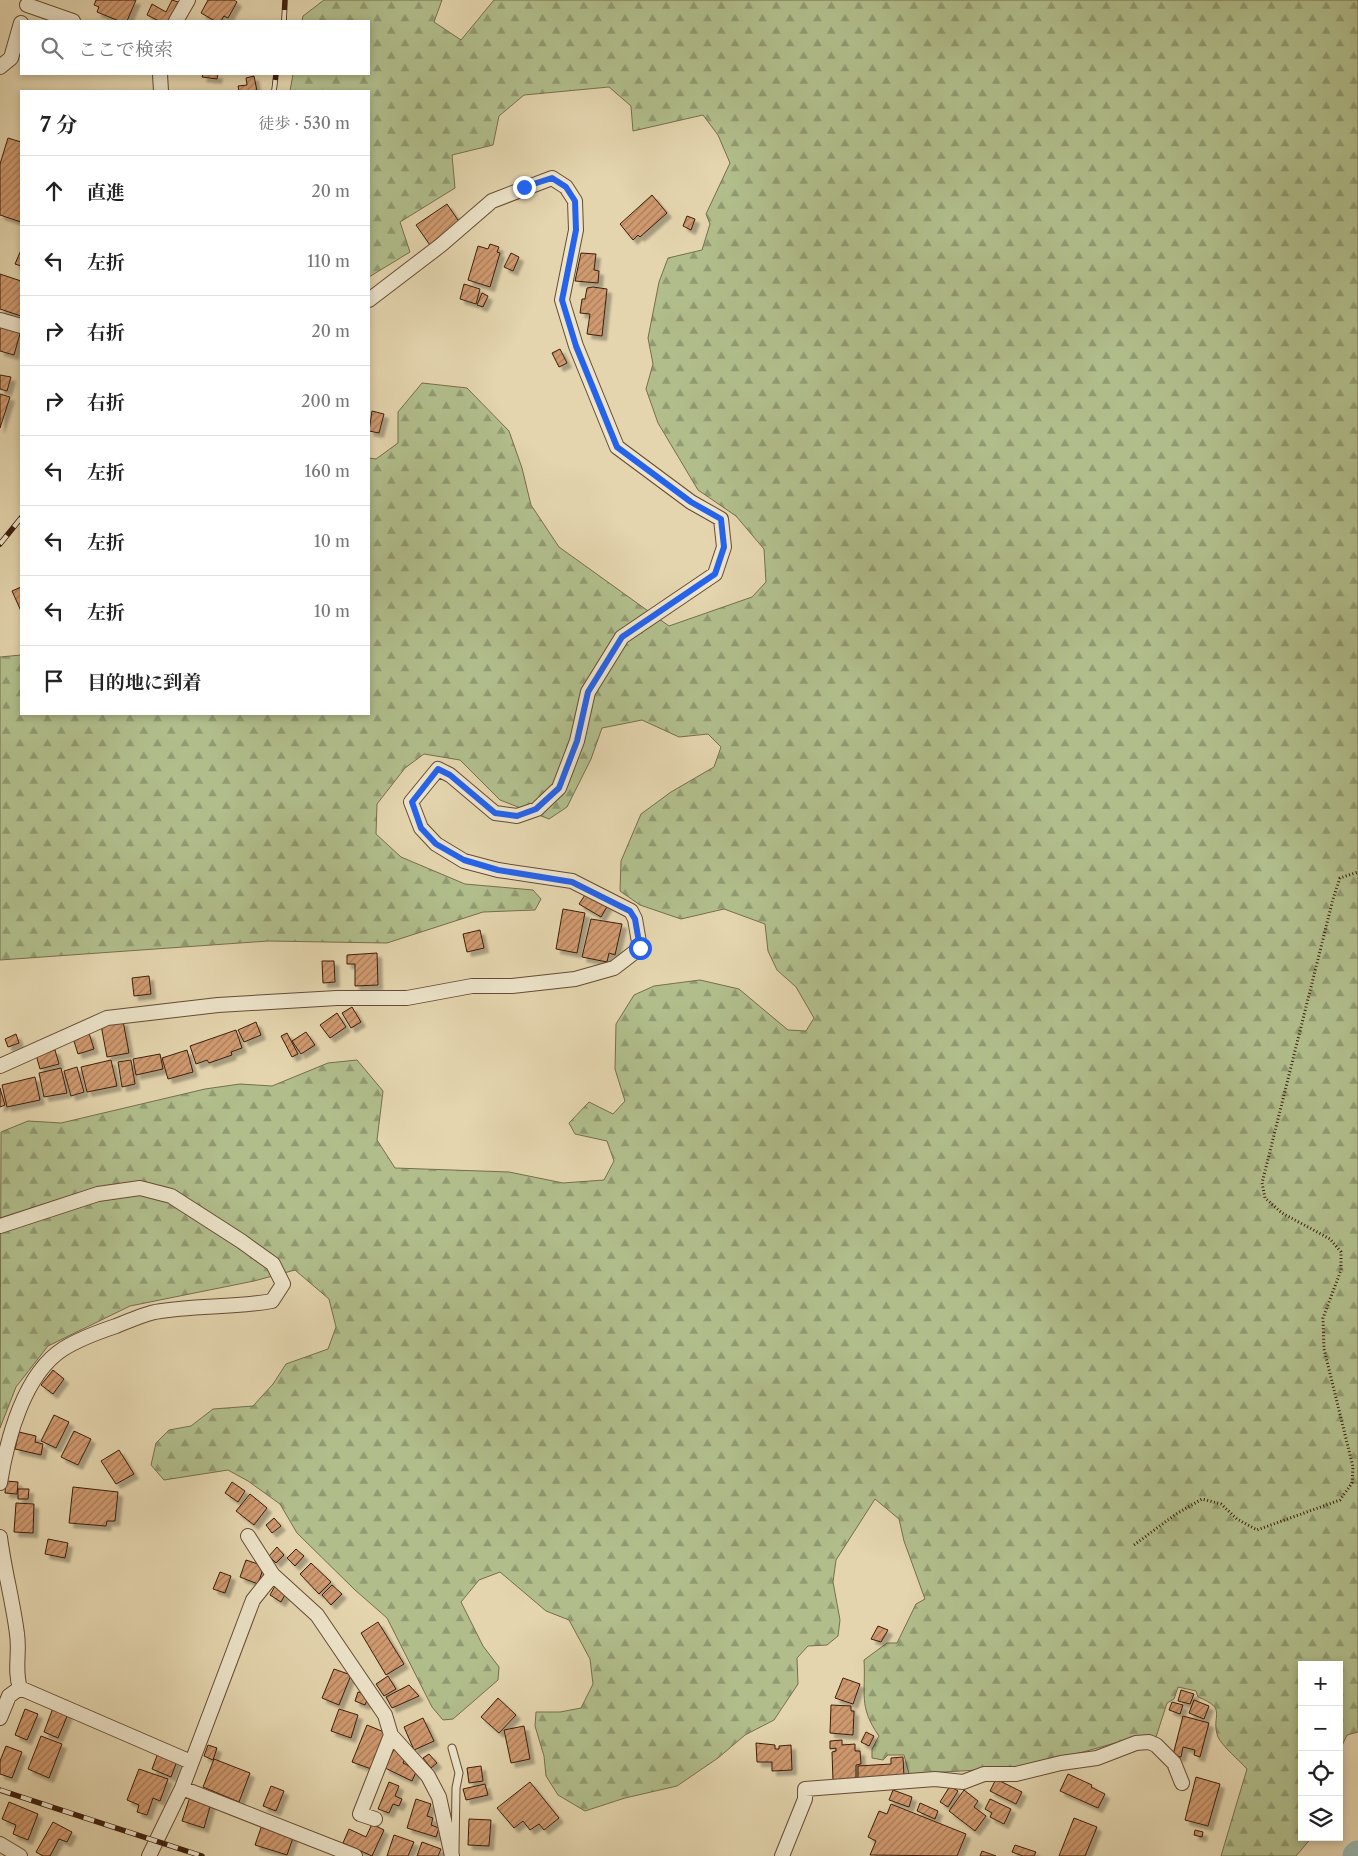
<!DOCTYPE html>
<html lang="ja">
<head>
<meta charset="utf-8">
<style>
  body { margin:0; font-family:"Libre Caslon Text","Noto Serif JP",serif; background:#f2f2f2; color:#222 }
  .controls { position:absolute; right:15px; bottom:15px; display:grid; overflow:hidden; border-radius:0px; box-shadow:0 2px 8px #0003 }
  .controls button { width:45px; height:45px; display:grid; place-items:center; padding:0; border:0; border-bottom:1px solid #e0e0e0; background:#fff; color:#222; font:25px sans-serif }
  .stop { position:absolute; width:15px; height:15px; margin:-11px; border:4px solid #2563eb; border-radius:50%; background:#fff }
  .stop.end { background:#2563eb; border-color:#fff; box-shadow:0 1px 5px #0008 }
  .list { margin:0; padding:0; list-style:none }
  h2 { display:flex; justify-content:space-between; align-items:center; height:65px; margin:0; padding:0 20px; font-size:21px }
  h2 small { font-size:16px; font-weight:400; color:#767676 }
  .list li { display:grid; grid-template-columns:32px 1fr auto; gap:15px; align-items:center; box-sizing:border-box; height:70px; padding:0 20px; border-top:1px solid #e0e0e0 }
  .list b { display:block; font-size:19px; white-space:nowrap }
  .list em { font-size:16px; font-style:normal; color:#767676 }
  .icon { flex:none; width:28px; height:28px; fill:none; stroke:currentColor; stroke-width:2; stroke-linecap:round; stroke-linejoin:round }
  .map { position:relative; flex:none; width:1358px; height:1856px; overflow:hidden }
  .search { position:absolute; background:#fff; box-shadow:0 2px 8px #0003; left:20px; top:20px; width:350px; height:55px; display:flex; align-items:center; gap:12px; box-sizing:border-box; padding:0 18px; border-radius:0px; color:#767676; font-size:19px }
  .panel { position:absolute; background:#fff; box-shadow:0 2px 8px #0003; left:20px; top:90px; width:350px; height:625px; border-radius:0px }
  .map>svg:first-child { display:block }
</style>
</head>
<body>
<div class="map">
<svg width="1358" height="1856" viewBox="0 0 1358 1856">
  <defs>
    <pattern id="forest-firs" width="22" height="20" patternUnits="userSpaceOnUse" patternTransform="scale(1.25)"><rect width="22" height="20" fill="#b1be8c"/><path d="M5 1l3.5 6h-7zM16 11l3.5 6h-7z" fill="#919a71"/></pattern>
    <pattern id="building-hatch" width="6" height="6" patternUnits="userSpaceOnUse" patternTransform="scale(1.25)"><rect width="6" height="6" fill="#d09a70"/><path d="M-1 1l2-2M0 6l6-6M5 7l2-2" fill="none" stroke="#aa7d5a"/></pattern>
    <filter id="shadow"><feDropShadow dx="4.5" dy="4.5" stdDeviation="1" flood-color="#0004"/></filter>
  </defs>
  <rect width="100%" height="100%" fill="#e4d5ae"/>
  <filter id="stains"><feTurbulence type="fractalNoise" baseFrequency=".004" numOctaves="4"/><feColorMatrix values="0 0 0 0 .2 0 0 0 0 .09 0 0 0 0 .02 0 0 0 .5 -.17"/></filter>
  <radialGradient id="worn" r=".72"><stop offset=".6" stop-color="#630" stop-opacity="0"/><stop offset="1" stop-color="#630" stop-opacity=".3"/></radialGradient>
  <path fill="url(#forest-firs)" stroke="#766e4c" d="M324 0H442L434 22 461 40 494 0H1358V1732L1347 1735 1339 1752V1665H1302V1837H1312L1296 1856H1221L1247 1769C1240 1761 1222 1746 1218 1737 1210 1716 1229 1709 1198 1697L1196 1691 1178 1687 1174 1699 1167 1703 1156 1737 1133 1738 1030 1767 909 1774 904 1755H888L883 1760 872 1758V1749L879 1736C858 1706 866 1694 864 1660L887 1643H897L916 1604 925 1599 904 1541 899 1519 875 1499 836 1560 833 1582 840 1620 838 1636 827 1645 808 1646 797 1658 798 1684 774 1720 745 1735 718 1758 677 1786 625 1798 585 1811 558 1795 546 1776 544 1756 535 1726 536 1712H560L581 1708 593 1684 590 1659 569 1620 546 1611 500 1572 479 1580 461 1602 483 1646 499 1667 498 1680 453 1719 443 1720 432 1707 387 1618 355 1590 297 1533 280 1504 248 1481 228 1470 164 1480 151 1465 156 1443 169 1430 191 1426 213 1409 253 1406 273 1384 286 1364 328 1349 336 1327 329 1299 295 1270 254 1281 130 1306 48 1346 16 1387 0 1428 1 1132 28 1121 61 1123 205 1089 240 1084 272 1086 328 1063 357 1060 383 1091 377 1140 395 1168 509 1172 563 1183 604 1180 614 1161 607 1141 575 1134 569 1123 589 1102 613 1114 625 1101 615 1069 616 1024 634 995 654 986 700 980 739 989 788 1030 806 1031 814 1018 796 987 777 970 768 951 765 924 724 909 681 919 640 905 620 891 621 861 641 814 671 792 714 767 721 747 708 734 679 737 642 720 602 728 591 759 567 807 549 819 500 800 460 760 424 754 405 768 377 804 376 834 401 857 465 884 533 890 541 899 535 910 483 912 387 943 268 941 0 960V657L21 655V714H369V458L376 459 398 443V412L422 383 467 388 509 431 522 468 531 505 559 547 669 626 752 597 766 582 764 549 736 516 698 490 658 423 646 389 653 364 648 338 659 282 668 258 702 250 710 224 706 214 730 163 718 135 703 115 633 131 631 106 609 87 524 95 499 116 493 145 452 155 455 188 400 222 410 252 369 277V91H290L293 74H369V21H302L303 16Z"/>
  <g fill="none" stroke-linecap="round" stroke-linejoin="round">
    <path stroke="#97b7b2" stroke-width="29" d="M1357 1856 1358 1855"/>
  </g>
  <path fill="url(#building-hatch)" stroke="#3c1d0c" filter="url(#shadow)" d="M96 0H136L127 21H119L97 12 99 7 94 5Z
    M172 0 184 4 174 21H159L147 15 152 4 166 12Z
    M208 0H234L237 2 228 18 224 16 221 21H215L201 13Z
    M203 74H218L217 79 202 77Z
    M254 76 257 91H239L238 86 247 85 246 78Z
    M8 138 21 142V222L0 215V164Z
    M652 195 667 213 640 237 638 235 633 240 620 224Z
    M447 204 460 223 432 248 416 225Z
    M687 216 695 219 691 230 683 226Z
    M490 244 499 247 497 252 500 253 490 287 468 280 478 246 488 249Z
    M21 250V266L15 264Z
    M511 253 519 257 513 271 504 267Z
    M581 253 596 254 594 270 599 271 598 283 575 281Z
    M0 274 21 281V316L0 309Z
    M464 284 480 289 476 304 460 299Z
    M593 287 607 289 602 336 587 334 590 314 580 313 582 299H585L587 288Z
    M482 293 488 296 483 307 477 305Z
    M0 324 21 330 14 355 0 351Z
    M560 349 567 363 559 367 552 353Z
    M0 375 11 377 7 391 0 389Z
    M0 394 10 397 0 428Z
    M372 411 384 414 379 433 369 431Z
    M21 587V611L12 591Z
    M587 892 608 905 601 917 579 904Z
    M563 909 585 913 577 953 556 949Z
    M591 919 622 924 615 955 609 953 607 962 582 957Z
    M480 930 484 948 467 952 463 934Z
    M377 953 378 985 355 986V964H347V955Z
    M322 961H334L335 982 323 983Z
    M149 976 151 994 134 996 132 978Z
    M352 1007 361 1022 351 1028 342 1013Z
    M337 1013 346 1027 330 1038 320 1025Z
    M123 1021 129 1053 107 1057 101 1025Z
    M256 1022 261 1035 244 1042 238 1030Z
    M236 1030 242 1048 231 1052 232 1055 209 1063 207 1060 196 1064 190 1046Z
    M306 1032 315 1045 301 1054 292 1041Z
    M89 1033 94 1049 78 1054 73 1038Z
    M287 1033 298 1054 292 1057 281 1036Z
    M16 1034 19 1043 8 1047 5 1039Z
    M55 1050 59 1064 40 1069 36 1055Z
    M187 1050 193 1072 168 1079 162 1058Z
    M160 1054 163 1069 136 1075 133 1059Z
    M111 1060 117 1086 87 1092 81 1067Z
    M131 1060 135 1084 122 1087 118 1062Z
    M77 1067 84 1092 71 1096 64 1071Z
    M61 1068 67 1093 44 1097 39 1073Z
    M35 1077 40 1100 7 1107 2 1085Z
    M0 1088 5 1105 0 1107Z
    M53 1370 64 1379 53 1394 41 1385Z
    M54 1415 69 1422 56 1448 41 1441Z
    M74 1431 91 1439 78 1465 61 1457Z
    M19 1432 36 1436 35 1442 43 1444 41 1455 15 1449Z
    M119 1450 134 1474 116 1484 101 1461Z
    M6 1481 18 1482 17 1494 5 1493Z
    M232 1482 245 1491 238 1502 225 1493Z
    M73 1487 118 1492 115 1521H107L106 1526 69 1523Z
    M18 1489H29L28 1499H18Z
    M250 1494 267 1508 254 1525 236 1511Z
    M16 1503 34 1504 33 1533 14 1532Z
    M274 1518 281 1526 272 1533 266 1525Z
    M48 1539 68 1543 65 1558 45 1554Z
    M277 1547 284 1555 276 1563 269 1556Z
    M296 1549 304 1556 295 1566 287 1558Z
    M246 1560 264 1566 258 1584 240 1577Z
    M311 1563 331 1582 319 1594 300 1574Z
    M220 1572 231 1576 225 1593 213 1589Z
    M332 1585 342 1594 331 1605 322 1595Z
    M275 1586 286 1593 281 1602 270 1595Z
    M378 1622 404 1664 386 1675 361 1633Z
    M878 1626 888 1630 881 1642 871 1639Z
    M334 1669 351 1675 339 1705 322 1698Z
    M388 1676 396 1689 384 1696 376 1684Z
    M843 1678 860 1684 853 1704 835 1698Z
    M409 1685 419 1696 392 1708 386 1697Z
    M1181 1690 1194 1694 1190 1704 1178 1701Z
    M358 1692 369 1695 365 1705 355 1701Z
    M498 1698 516 1715 499 1733 481 1717Z
    M1194 1700 1209 1706 1204 1719 1189 1713Z
    M1172 1702 1183 1705 1180 1714 1169 1710Z
    M831 1705 851 1706V1711H854L853 1735 830 1733Z
    M53 1708 68 1714 58 1738 44 1732Z
    M25 1709 38 1714 27 1740 15 1735Z
    M339 1709 358 1715 351 1738 331 1731Z
    M1183 1716 1209 1723 1200 1757 1194 1755 1195 1750 1183 1747 1181 1757 1173 1755Z
    M423 1718 434 1741 414 1750 404 1727Z
    M367 1725 389 1734 374 1770 352 1762Z
    M524 1726 530 1759 511 1763 504 1730Z
    M866 1732 874 1736 869 1746 861 1742Z
    M41 1736 62 1744 49 1778 28 1769Z
    M842 1740V1745L855 1744V1751H860L861 1764 856 1765V1780L833 1781 832 1752 836 1751V1748L830 1749V1741Z
    M756 1743 775 1745V1749H779V1746L791 1745 792 1770 772 1771V1762H757Z
    M208 1745 217 1748 213 1760 204 1756Z
    M6 1746 22 1752 12 1778 0 1774V1761Z
    M394 1749 406 1756 403 1763 417 1770 412 1781 385 1768Z
    M158 1753 177 1761 171 1777 152 1769Z
    M429 1754 437 1763 431 1768 423 1758Z
    M903 1757 904 1777 858 1779V1766L891 1764V1758Z
    M214 1759 250 1773 239 1802 203 1787Z
    M481 1766 483 1781 469 1783 467 1768Z
    M139 1769 168 1779 160 1801 153 1798 147 1815 137 1812 139 1805 127 1800Z
    M1068 1774 1092 1785 1091 1787 1105 1794 1098 1808 1060 1791Z
    M1196 1777 1220 1784 1208 1826 1185 1820Z
    M996 1779 1022 1792 1016 1804 990 1791Z
    M389 1782 399 1786 395 1796 402 1799 399 1806 393 1804 389 1813 378 1809Z
    M530 1782 559 1818 544 1830 539 1824 530 1830 523 1821 514 1828 497 1808Z
    M485 1784 488 1795 466 1800 463 1789Z
    M271 1786 284 1791 276 1811 263 1806Z
    M950 1786 958 1791 948 1807 940 1802Z
    M893 1790 912 1797 909 1807 889 1800Z
    M964 1790 978 1801 974 1807 986 1816 975 1831 949 1811Z
    M190 1797 211 1803 204 1828 182 1821Z
    M416 1799 431 1804 427 1816 433 1818 431 1825 439 1828 436 1837 407 1828Z
    M990 1799 1011 1809 1004 1824 990 1817 992 1813 985 1809Z
    M9 1802 38 1814 28 1840 13 1834 16 1825 2 1819Z
    M920 1803 938 1811 935 1819 917 1811Z
    M891 1804 966 1834 957 1856 870 1855 876 1841 868 1837 879 1811 887 1814Z
    M1074 1818 1097 1827 1085 1856H1059Z
    M469 1819 491 1820 489 1846 468 1845Z
    M53 1822 72 1832 67 1842 59 1839 50 1856H43L36 1852Z
    M372 1824 384 1830 372 1856 343 1843 349 1829 366 1837Z
    M262 1825 294 1835 287 1855 255 1845Z
    M1195 1830 1203 1832 1202 1837 1194 1835Z
    M394 1835 414 1842 408 1856H387Z
    M422 1842 441 1849 438 1856H417Z
    M1015 1845 1036 1852 1034 1856H1023L1012 1852Z
    M982 1851 996 1856H980Z"/>
  <g fill="none" stroke-linecap="round" stroke-linejoin="round">
    <defs>
      <path id="service" d="M452 1748 459 1773 456 1788 455 1851"/>
      <path id="minor" d="M27 5 73 21
        M176 21 188 0
        M0 67 11 58 21 23
        M160 74 161 91
        M0 320 21 326
        M0 1066 107 1018 218 1005 337 998H407L472 986H512L575 979 614 968 640 948 635 919 631 911 572 881 498 870 464 861 436 844 421 828 411 802 438 769 450 775 495 813 517 816 537 809 559 788 577 741 588 692 622 637 715 574 724 547 721 519 691 502 617 447 576 346 562 300 576 230 575 201 566 187 552 178 492 201 441 245 369 300
        M0 1226 98 1194 140 1188 171 1196 241 1241 273 1264 283 1284 272 1301C233 1308 194 1305 155 1312 142 1315 128 1321 116 1326 98 1332 79 1339 63 1349 24 1374 7 1439 0 1483
        M248 1536 273 1575 317 1615 385 1715 391 1735 360 1814 375 1819
        M0 1537C4 1570 13 1601 17 1634 20 1652 14 1670 20 1688L191 1762
        M0 1718 9 1696 20 1688
        M391 1735 428 1776 439 1797 452 1856
        M182 1788 355 1856
        M0 1844 20 1856
        M149 1856 182 1788 253 1600 273 1575
        M782 1856 805 1799V1789L935 1779 963 1782 984 1774H1016L1061 1763 1097 1758 1136 1743 1149 1742 1156 1745 1174 1763 1182 1783"/>
    </defs>
    <use href="#service" stroke="#664b34" stroke-width="9"/>
    <use href="#minor" stroke="#664b34" stroke-width="16"/>
    <path stroke="#3c1d0c" stroke-width="3" stroke-dasharray="1 2.5" stroke-linecap="butt" d="M1134 1545 1176 1514 1202 1499 1221 1504 1237 1519 1257 1530 1340 1500 1352 1483 1353 1467 1324 1349 1323 1318 1341 1270V1252L1330 1239 1282 1213 1265 1198 1262 1183 1333 899 1340 878 1358 872"/>
    <use href="#service" stroke="#ede4ca" stroke-width="7"/>
    <use href="#minor" stroke="#ede4ca" stroke-width="14"/>
    <defs>
      <path id="rail" d="M284 21 285 0
        M274 91 276 74
        M0 544 21 518
        M0 1790 202 1856"/>
    </defs>
    <use href="#rail" stroke="#3c1d0c" stroke-width="5.5"/>
    <use href="#rail" stroke="#ede4ca" stroke-width="4" stroke-dasharray="11" stroke-linecap="butt"/>
  </g>
  <g fill="none" stroke-linecap="round" stroke-linejoin="round">
    <path stroke="#2563eb" stroke-width="6" d="M524 187 552 178 566 187 575 201 576 230 562 300 576 346 617 447 691 502 721 519 724 547 715 574 622 637 588 692 577 741 559 788 536 809 517 816 495 813 450 775 438 769 412 802 421 828 436 844 464 860 498 870 572 882 630 911 635 919 640 948"/>
  </g>
  <rect width="100%" height="100%" filter="url(#stains)"/>
  <rect width="100%" height="100%" fill="url(#worn)"/>
</svg>
<div class="controls">
<button>+</button>
<button>−</button>
<button><svg class="icon" aria-label="locate" viewBox="0 0 24 24"><circle cx="12" cy="12" r="6"/><path d="M12 2v4M12 18v4M2 12h4M18 12h4"/></svg></button>
<button><svg class="icon" aria-label="layers" viewBox="0 0 24 24"><path d="M12 4l9 5-9 5-9-5zM3 14l9 5 9-5"/></svg></button>
</div>
<div class="stop" style="left:640px;top:948px"></div>
<div class="stop end" style="left:524px;top:187px"></div>
<div class="search"><svg class="icon" aria-label="search" viewBox="0 0 24 24"><circle cx="10" cy="10" r="6"/><path d="M15 15l6 6"/></svg>ここで検索</div>
<section class="panel">
<h2>7 分<small>徒歩 · 530 m</small></h2>
<ul class="list">
<li><svg class="icon" aria-label="ahead" viewBox="0 0 24 24"><path d="M12 20V5M6 11l6-6 6 6"/></svg><div><b>直進</b></div><em>20 m</em></li>
<li><svg class="icon" aria-label="left" viewBox="0 0 24 24"><path d="M17 20v-9H6M10 6l-5 5 5 5"/></svg><div><b>左折</b></div><em>110 m</em></li>
<li><svg class="icon" aria-label="right" viewBox="0 0 24 24"><path d="M7 20v-9h11M14 6l5 5-5 5"/></svg><div><b>右折</b></div><em>20 m</em></li>
<li><svg class="icon" aria-label="right" viewBox="0 0 24 24"><path d="M7 20v-9h11M14 6l5 5-5 5"/></svg><div><b>右折</b></div><em>200 m</em></li>
<li><svg class="icon" aria-label="left" viewBox="0 0 24 24"><path d="M17 20v-9H6M10 6l-5 5 5 5"/></svg><div><b>左折</b></div><em>160 m</em></li>
<li><svg class="icon" aria-label="left" viewBox="0 0 24 24"><path d="M17 20v-9H6M10 6l-5 5 5 5"/></svg><div><b>左折</b></div><em>10 m</em></li>
<li><svg class="icon" aria-label="left" viewBox="0 0 24 24"><path d="M17 20v-9H6M10 6l-5 5 5 5"/></svg><div><b>左折</b></div><em>10 m</em></li>
<li><svg class="icon" aria-label="arrive" viewBox="0 0 24 24"><path d="M6 21V4h12l-3 4 3 4H6"/></svg><div><b>目的地に到着</b></div></li>
</ul>
</section>
</div>
</body>
</html>
